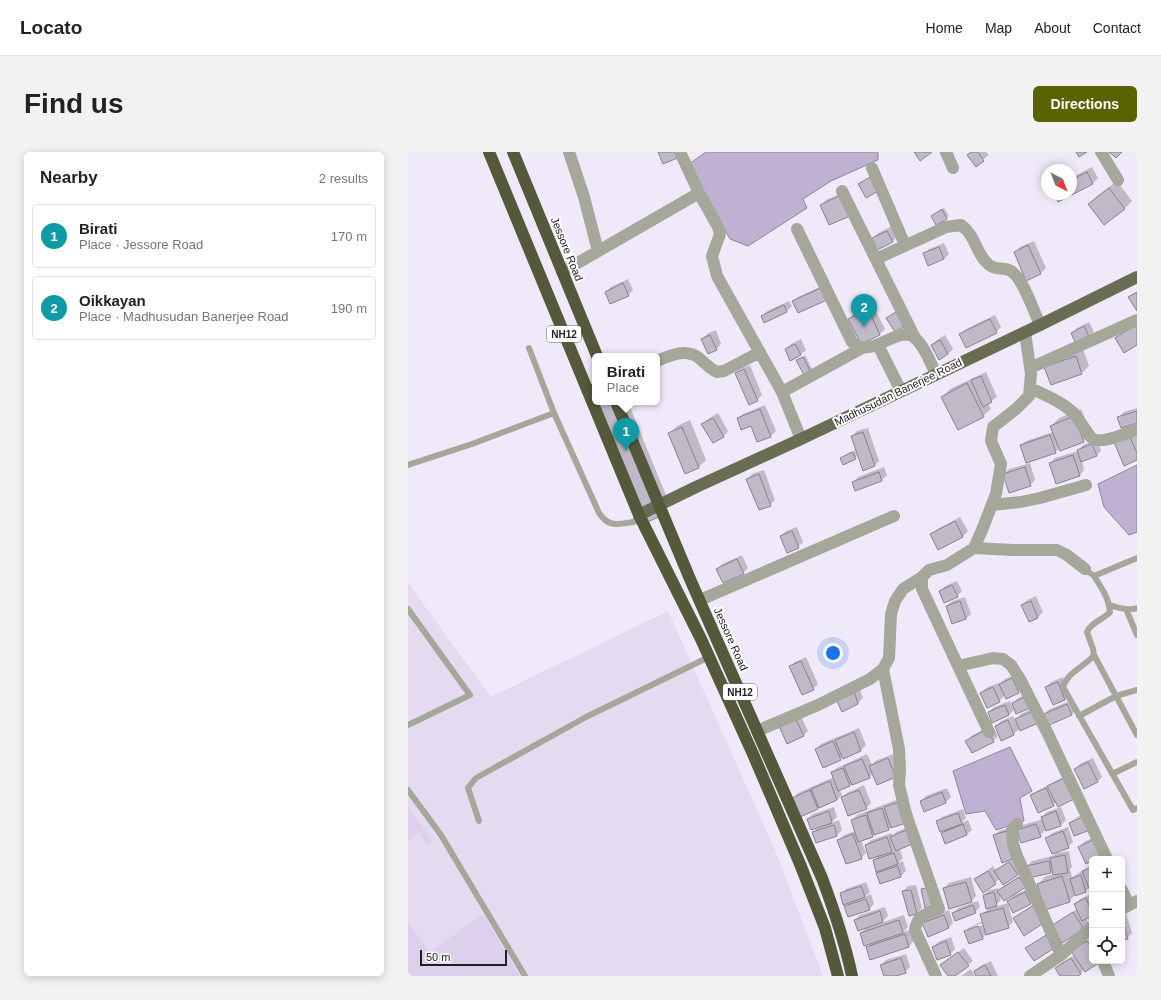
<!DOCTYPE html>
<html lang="en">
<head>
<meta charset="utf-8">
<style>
  body { margin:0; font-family:Arial,sans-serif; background:#f2f2f2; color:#222 }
  .controls { position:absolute; right:12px; bottom:12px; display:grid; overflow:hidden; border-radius:6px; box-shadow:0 2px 10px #0003 }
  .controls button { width:36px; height:36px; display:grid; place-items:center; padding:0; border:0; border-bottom:1px solid #e0e0e0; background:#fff; color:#222; font:20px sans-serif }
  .compass { position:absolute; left:633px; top:12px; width:36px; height:36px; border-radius:50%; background:#fff; box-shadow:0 2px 10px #0003; rotate:138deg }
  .scale { position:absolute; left:12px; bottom:10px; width:87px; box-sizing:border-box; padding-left:4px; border:2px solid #222026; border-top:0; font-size:11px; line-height:14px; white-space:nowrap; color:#222026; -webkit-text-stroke:3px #fff; paint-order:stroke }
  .you { position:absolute; left:425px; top:501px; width:14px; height:14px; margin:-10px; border:3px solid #fff; border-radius:50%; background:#1a73e8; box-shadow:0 0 0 6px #1a73e833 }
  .badge { display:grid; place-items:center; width:26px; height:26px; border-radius:50%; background:#5a6302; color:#fff; font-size:13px; font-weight:700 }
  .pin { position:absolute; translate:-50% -33px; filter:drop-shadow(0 1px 2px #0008) }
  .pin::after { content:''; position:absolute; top:21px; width:14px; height:12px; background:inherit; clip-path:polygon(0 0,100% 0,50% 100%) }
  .popup { position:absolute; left:184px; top:201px; width:68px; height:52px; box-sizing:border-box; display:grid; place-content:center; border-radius:6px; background:#fff; filter:drop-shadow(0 1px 3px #0005); font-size:13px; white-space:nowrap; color:#767676 }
  .popup b { font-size:15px; color:#222 }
  .popup::after { content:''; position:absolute; left:50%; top:100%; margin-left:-8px; border:8px solid transparent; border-top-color:#fff }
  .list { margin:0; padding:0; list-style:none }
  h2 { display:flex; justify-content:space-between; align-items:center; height:52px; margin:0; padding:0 16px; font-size:17px }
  h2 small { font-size:13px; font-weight:400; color:#767676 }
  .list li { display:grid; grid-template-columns:26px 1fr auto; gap:12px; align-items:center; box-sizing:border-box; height:64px; margin:0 8px 8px; padding:0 8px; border:1px solid #e0e0e0; border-radius:6px }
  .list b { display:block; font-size:15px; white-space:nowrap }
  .list p { margin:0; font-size:13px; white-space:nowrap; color:#767676 }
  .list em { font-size:13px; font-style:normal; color:#767676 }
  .icon { flex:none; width:22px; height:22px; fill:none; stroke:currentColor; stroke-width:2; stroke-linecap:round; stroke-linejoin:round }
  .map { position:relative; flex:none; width:729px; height:824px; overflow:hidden; border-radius:6px }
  header { display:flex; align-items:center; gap:24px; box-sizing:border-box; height:56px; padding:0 20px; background:#fff; border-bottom:1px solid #e0e0e0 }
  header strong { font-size:19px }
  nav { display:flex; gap:22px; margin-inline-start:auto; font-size:14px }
  .intro { display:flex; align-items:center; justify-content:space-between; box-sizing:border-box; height:96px; padding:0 24px }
  h1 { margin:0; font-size:28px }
  .button { padding:10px 18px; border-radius:6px; background:#5a6302; color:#fff; font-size:14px; font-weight:700 }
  main { display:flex; gap:24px; padding:0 24px }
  aside { flex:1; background:#fff; border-radius:6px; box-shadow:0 2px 10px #0003 }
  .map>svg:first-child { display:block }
</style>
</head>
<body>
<header>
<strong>Locato</strong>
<nav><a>Home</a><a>Map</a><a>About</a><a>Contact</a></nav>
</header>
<div class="intro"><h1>Find us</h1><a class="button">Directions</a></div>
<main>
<aside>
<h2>Nearby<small>2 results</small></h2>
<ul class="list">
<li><span class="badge" style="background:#0f9aa8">1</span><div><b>Birati</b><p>Place · Jessore Road</p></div><em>170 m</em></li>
<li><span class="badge" style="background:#0f9aa8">2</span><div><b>Oikkayan</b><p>Place · Madhusudan Banerjee Road</p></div><em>190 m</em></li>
</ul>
</aside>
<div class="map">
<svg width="729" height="824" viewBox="0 0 729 824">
  <rect width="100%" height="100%" fill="#f0e9f9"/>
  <path fill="#e4dbf1" d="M0 431 83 545 260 459 367 698 415 824H0Z"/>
  <path fill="#dcd0ed" d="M0 654 25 689 19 693 11 681 0 689Z
    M75 762 112 824H0V770L22 800Z"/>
  <path fill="#bfb1d1" stroke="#90869e" d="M298 0H470V8L423 29 395 47 399 56 340 94 322 87 281 12Z
    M729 313V380L721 383 696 355 690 332Z
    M602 595 624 639 612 646 616 669 588 678 577 659 558 662 545 619Z"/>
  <path fill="#0003" fill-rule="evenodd" d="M564 0H578L581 3 568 13Z
    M684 15 690 26 685 31 651 48 648 42H663V26Z
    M709 29 724 49 717 56 697 72 682 52 689 44Z
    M438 39 421 72 413 53 418 48Z
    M536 56 541 64 529 72 524 64Z
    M484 74 489 85 484 90 465 86 470 81Z
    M626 89 638 116 633 121 607 100 612 95Z
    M536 91 541 102 536 107 517 102 521 97Z
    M220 127 225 138 220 143 198 140 203 135Z
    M418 132 390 160 386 150 390 145Z
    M381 149 384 154 379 159 356 170 354 164 359 159Z
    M465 153 477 177 472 182 453 191 441 167 446 162Z
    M587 163 593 175 588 180 553 182 558 177Z
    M681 170 686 180 681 184 664 181 669 176Z
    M308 178 313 192 309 197 294 187 299 182Z
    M537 183 545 197 540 202 531 206 524 193 529 188Z
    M393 187 398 198 393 202 378 197 383 192Z
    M675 197 681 214 674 221 637 215Z
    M397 203 404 217 402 219 389 209Z
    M342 213 354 243 349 248 328 222 333 217Z
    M578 220 589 245 580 251 583 257 575 264 534 245 542 237Z
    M189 250H220L262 353 252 364Z
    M357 253 368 279 363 284 350 289 343 273 330 267 335 262Z
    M729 256V270L711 265 716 260Z
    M673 257 683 281 675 289 652 296 647 300 613 294 618 289 645 280 643 274 651 266Z
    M310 261 320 279 316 284 305 290 295 272 300 267Z
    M282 268 298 308 291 315 277 321 261 282 269 274Z
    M460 276 471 309 466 314 444 284 449 279Z
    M729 281V307L707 290Z
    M689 288 693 299 688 304 674 309 676 318 672 323 642 311 647 306 670 299 675 293Z
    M447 298 449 304 447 306H433Z
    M622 311 627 328 622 333 596 322 601 317Z
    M476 315 479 323 474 328 445 330 450 325Z
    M356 318 367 348 362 353 340 327 344 322Z
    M552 365 560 379 555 384 530 397 523 383 528 378Z
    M389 375 395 390 390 395 373 384 378 379Z
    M334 403 340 416 335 421 315 430 309 417 314 412Z
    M549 429 554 439 549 444 532 439 537 434Z
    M628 444 635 460 630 465 614 453 619 448Z
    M557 445 563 462 558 467 539 454 544 449Z
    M398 505 410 532 405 537 382 515 387 510Z
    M609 522 615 535 610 540 597 543 591 549 573 541 578 536 590 531 591 533 597 527Z
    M655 525 661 543 656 548 638 535 643 530Z
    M451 535 455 546 450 551 435 559Z
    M622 541 626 550 605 551 610 546Z
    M664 548 668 558 663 563 635 564 612 576 606 582 594 587 588 574 593 569 605 564 607 568 613 562 630 554 634 564 640 558Z
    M602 549 606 558 601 563 581 560 586 555Z
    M392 562 400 579 395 584 372 574Z
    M584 573 590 584 585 589 565 600 559 589 563 584Z
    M451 576 458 593 453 598 435 604 432 607 408 597 413 592Z
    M459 602 464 613 467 609 485 602 492 619 487 624 465 621 462 625 432 638 434 643 429 648 410 656 385 646 390 641 426 625 424 621 429 616Z
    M685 606 694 625 689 630 667 617 672 612Z
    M663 621 648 650 645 653 624 644 629 639Z
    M456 633 463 651 458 656 434 646 439 641Z
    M539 636 543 645 538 650 517 658 513 649 518 644Z
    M496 645 484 674 481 677 453 688 458 701 453 706 431 688 436 683 447 679 444 668 449 663Z
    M426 655 429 665 423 671 431 668 434 678 429 683 408 690 405 680 411 674 400 667 405 662Z
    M653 655 658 668 653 673 638 677 632 684 610 678 615 673 635 667 634 665 639 660Z
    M555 657 558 666 553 671 560 668 564 678 559 682 534 681 539 676 529 670 534 665Z
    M681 660 687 672 682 677 667 683 662 671 667 666ZM681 662V663L666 670V667Z
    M503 674 491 696 495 706 490 711 495 709 498 719 493 724 472 731 469 721 473 717 466 708 471 703 458 693 463 688 484 681 485 684 488 680Z
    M604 675 614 717 610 722 595 732 592 727 575 739 568 727 585 714 588 719 604 707 586 684 591 679Z
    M660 675 665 690 660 695 639 686 644 681Z
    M692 682 686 707H684V708L671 695 676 690Z
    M661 699 664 715 662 717 664 725 684 713V740L682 735 678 739 668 742 661 749 630 732 638 724 646 722 645 718 643 720 621 724 619 714 624 709 644 704 648 701Z
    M616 721 622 730 592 741 593 748 586 755 601 751 600 749 606 743 622 736 627 746 622 751 600 752 605 770 600 775 579 781 575 786 557 780 562 775 575 769 573 763 580 757 576 743 581 738 590 736 591 739 596 734ZM574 771 575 773 562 778V776Z
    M563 725 568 744 563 749 536 736 541 731Z
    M458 730 462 740 456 745 463 742 466 752 461 757 438 754 443 749 433 742 438 737Z
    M508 733 514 756 509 761 502 763 495 739 500 734Z
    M683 742 684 745V763L677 766 681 771 676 776 619 796 624 792 646 777 644 775 649 770 669 757 667 752 672 747Z
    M570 749 572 755 567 760 545 761 550 756Z
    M477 755 480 764 473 771 496 763 500 775 495 780 502 778 506 789 501 794 459 795 465 790 453 781 460 774 447 768 452 763Z
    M541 758 545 771 540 776 515 771 520 766Z
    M718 761 724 781 719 786 714 787V762Z
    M543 785 547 797 542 802 525 795 530 790Z
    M684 785V809H692L676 818 669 824H653L648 816 653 811 667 803 670 794Z
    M556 796 565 809 546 824H541L533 813Z
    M498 802 502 815 497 820 485 824H477L473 813 478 808Z
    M583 809 590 824H569L567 819 572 814Z
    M563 817 567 824H553Z"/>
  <path fill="#bfb9c8" stroke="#888290" d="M250 0H270L272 5 255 12Z
    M506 0H524L512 9Z
    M563 0H570L576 9 568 15 559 3Z
    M668 0H679L671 5Z
    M701 0H714L708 6Z
    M679 20 685 32 650 50 647 42H663V28Z
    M464 24 472 38 458 46 450 32Z
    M701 36 717 57 696 73 680 52Z
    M433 43 442 64 421 73 412 53Z
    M534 57 539 67 528 73 523 64Z
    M479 79 485 90 469 98 464 86Z
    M620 93 633 122 618 129 606 100Z
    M531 95 536 107 520 114 515 101Z
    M215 131 221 144 202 152 197 140Z
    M413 136 419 148 390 161 384 149Z
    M729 140V159L720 145Z
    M376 153 379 160 356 171 353 164Z
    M460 157 472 183 453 192 440 167Z
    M491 158 499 173 487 180 478 166Z
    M582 167 589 181 558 196 551 182Z
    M729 172V193L716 201 707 186Z
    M676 174 681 185 668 192 663 181Z
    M302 183 309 198 300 202 293 187Z
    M532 188 540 202 531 208 523 193Z
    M387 192 393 203 382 209 377 197Z
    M668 204 674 222 643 233 636 215Z
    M395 205 403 220 396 223 388 208Z
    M336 217 350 249 341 253 327 221Z
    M573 224 584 250 575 255 563 228Z
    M187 231V247L181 234Z
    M559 231 576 265 550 278 533 245Z
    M188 250H206L253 364 239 370Z
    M352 257 363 285 349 290 343 274 333 278 329 266Z
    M729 259V271L713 276 709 265Z
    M666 264 676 290 652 299 642 274Z
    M305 266 316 285 305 291 293 272Z
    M274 275 291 316 277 322 260 281Z
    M455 280 467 314 455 319 443 284Z
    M642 283 648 301 618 311 612 293Z
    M721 283 729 301V308L716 314 706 290Z
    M684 292 689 304 673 310 669 298Z
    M444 300 448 307 435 313 432 306Z
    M665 303 672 324 648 332 641 311Z
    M617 315 623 334 601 341 595 322Z
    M471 320 474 329 447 339 444 330Z
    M351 322 363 354 351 358 338 327Z
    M547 369 555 385 530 398 522 382Z
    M384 379 391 396 379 401 372 384Z
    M329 407 336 422 315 431 308 417Z
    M544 433 550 445 536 451 531 439Z
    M552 449 558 467 544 472 538 454Z
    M623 449 630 466 621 470 613 453Z
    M393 509 406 538 394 543 381 514Z
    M604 526 611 541 598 547 591 532Z
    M650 530 657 548 645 553 637 535Z
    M585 535 592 550 579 556 572 541Z
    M446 539 450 552 434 560 428 547Z
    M617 545 622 556 608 562 604 551Z
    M659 552 664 563 639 574 634 563Z
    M597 553 601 563 584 571 580 560Z
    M625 559 630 571 612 579 607 567Z
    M387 566 396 584 379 592 371 574Z
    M600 568 606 583 593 589 587 574Z
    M579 577 586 590 564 601 557 589Z
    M446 580 453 599 435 607 427 588Z
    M425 589 433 608 415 616 407 597Z
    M480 606 488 625 469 633 461 614Z
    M454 607 462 626 444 633 436 614Z
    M680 610 690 630 676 637 666 617Z
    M435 616 442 634 430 639 423 620Z
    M658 625 668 646 650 655 639 634Z
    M422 629 429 648 411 656 403 637Z
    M638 636 646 654 630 661 622 643Z
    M402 638 410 657 392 665 384 646Z
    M451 638 459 657 440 664 433 645Z
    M534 640 538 651 516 660 512 649Z
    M491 650 498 671 483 676 476 655Z
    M474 656 481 678 466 683 459 661Z
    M421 659 424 671 403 678 399 667Z
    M648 659 653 674 638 679 633 665Z
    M550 661 554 672 532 680 528 669Z
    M458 663 465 685 450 690 443 668Z
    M676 664 682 678 666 684 661 671Z
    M555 672 559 683 537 692 533 681Z
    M628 672 633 685 613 691 609 678Z
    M426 673 429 684 408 691 404 680Z
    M498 678 504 692 488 699 482 685Z
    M599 679 607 706 594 711 585 683Z
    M655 679 661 696 644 702 637 686Z
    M445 682 454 707 438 712 429 688Z
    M479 685 484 700 461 707 457 693Z
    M687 687 696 703 689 707H684V709L678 712 670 695Z
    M486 701 490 712 468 720 465 708Z
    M657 703 660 721 645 723 642 706Z
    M641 709 643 721 620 726 618 714Z
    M601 710 610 723 595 733 586 719Z
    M490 714 493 725 472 732 468 721Z
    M684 715V741H683L674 719Z
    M580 719 588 732 575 741 566 727Z
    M673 723 678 740 667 744 662 727Z
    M654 724 662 750 637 758 629 732Z
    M611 725 618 735 596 749 589 739Z
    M558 730 564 750 541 757 535 736Z
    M453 734 457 745 435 753 432 741Z
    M522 735 527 753 517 756 513 737Z
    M503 738 509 762 501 764 494 739Z
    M586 740 589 754 578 757 575 743Z
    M617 740 623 752 605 761 599 749Z
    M678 746 684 760V764L674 769 666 752Z
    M458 747 462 758 440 765 436 754Z
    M565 753 568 761 547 769 544 761Z
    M626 753 637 770 616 784 605 766Z
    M595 756 601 776 578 783 572 762Z
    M472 759 475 770 450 779 446 768Z
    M665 760 676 777 654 791 643 774Z
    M536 763 541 776 520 785 514 771Z
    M714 767 720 787 714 788Z
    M491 768 495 781 456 794 452 781Z
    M570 774 575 787 561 792 556 779Z
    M497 782 501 795 462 808 458 795Z
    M640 782 648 795 626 809 617 796Z
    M538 789 543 803 529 808 524 795Z
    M679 789 684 797V809L692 810 677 820 663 799Z
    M550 800 561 814 547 824H540L532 813Z
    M493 806 498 821 488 824H476L472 813Z
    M663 806 673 822 670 824H652L647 816Z
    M577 813 583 824H568L566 819Z"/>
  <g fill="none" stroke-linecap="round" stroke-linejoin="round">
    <path stroke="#a4a799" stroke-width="6" d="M121 196 146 261 191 361C201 376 210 372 226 370L231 363
      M0 313 64 292 146 261
      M677 417 686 424 729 406
      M686 424C693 435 701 446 702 460 695 468 683 470 679 480L685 497 686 503C677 515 660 519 655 535L725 658 729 656
      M702 453C710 456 720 459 729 456
      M0 457 62 543 0 573
      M718 457 729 483
      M686 503 729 583
      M671 564 708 544 729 538
      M704 622 729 610
      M0 638 33 683 117 824
      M71 669 60 636 68 626 178 565 301 505"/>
    <path stroke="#a4a799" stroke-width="12" d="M161 0 176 45 190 99
      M272 0 291 41 310 75 312 82 304 104 309 124 374 240 393 287
      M538 0 545 16
      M693 0 710 28
      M464 16 497 93
      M434 39 507 186
      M389 77 444 190C464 209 490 171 507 186 517 195 522 210 528 222
      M468 107 538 75 553 73C567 83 567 98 578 110 587 120 594 114 603 119 615 126 626 160 632 173
      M154 120 291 41
      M470 193 493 239
      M249 209C263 203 278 196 291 206 297 211 302 217 309 220L316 219 352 200
      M622 216 729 168
      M622 236C635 242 651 248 662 258 669 263 672 270 677 277 679 280 682 285 685 287 695 292 719 281 729 277
      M374 240 454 196
      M584 353 613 350 632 346 678 333
      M566 396 605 398H649L659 403 677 417
      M514 425V437L581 580
      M292 448 486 364
      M550 514 585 506 595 507 603 513 612 527 640 582 699 707
      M475 517 491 597 492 617 491 633 498 662 531 757C518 762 509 763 507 778L528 824
      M349 579 410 553 462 527 475 517 481 506 483 462 487 449 495 437 514 425 521 418 539 413 566 396 574 378 588 342 593 312 583 289 585 275 608 257 621 244 623 222 617 180
      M609 672 604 678 605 692 609 704 653 803
      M714 738 721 753
      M714 757 729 749
      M695 809 701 824
      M622 824 653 803 684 775"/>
    <path stroke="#696d54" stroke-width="12" d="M231 363 288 335 393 287 632 173 729 125"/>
    <path stroke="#54593b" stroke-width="12" d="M81 0 231 363 293 487 345 602 392 712 417 776 430 824
      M105 0 189 204
      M208 250 282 427 414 726C426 758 437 790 444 824"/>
  </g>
  <g text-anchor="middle" stroke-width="4" stroke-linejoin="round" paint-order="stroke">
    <g fill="#fff" stroke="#646367" stroke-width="1">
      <rect x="139" y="174" width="34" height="16" rx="3"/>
      <rect x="315" y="532" width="34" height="16" rx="3"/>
    </g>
    <g font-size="10" font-weight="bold" fill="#222026">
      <text x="156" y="186">NH12</text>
      <text x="332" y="544">NH12</text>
    </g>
    <g font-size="11" fill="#222026" stroke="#fff">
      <text transform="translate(159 97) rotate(68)" y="4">Jessore Road</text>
      <text transform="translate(490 240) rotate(-26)" y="4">Madhusudan Banerjee Road</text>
      <text transform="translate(323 487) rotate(66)" y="4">Jessore Road</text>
    </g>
  </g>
</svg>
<div class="controls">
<button>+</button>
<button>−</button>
<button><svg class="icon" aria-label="locate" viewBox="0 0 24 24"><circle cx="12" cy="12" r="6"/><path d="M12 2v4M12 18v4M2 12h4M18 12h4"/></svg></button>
</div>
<svg class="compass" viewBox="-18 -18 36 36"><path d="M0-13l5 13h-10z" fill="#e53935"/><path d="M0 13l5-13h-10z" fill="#767676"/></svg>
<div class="scale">50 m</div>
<div class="you"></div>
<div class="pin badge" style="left:218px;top:299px;background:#0f9aa8">1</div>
<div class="popup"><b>Birati</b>Place</div>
<div class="pin badge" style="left:456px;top:175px;background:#0f9aa8">2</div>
</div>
</main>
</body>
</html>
